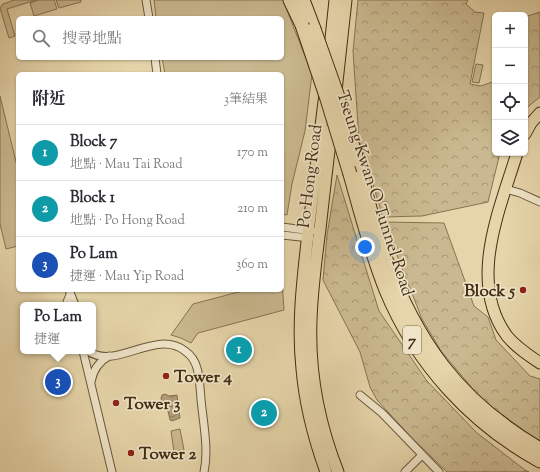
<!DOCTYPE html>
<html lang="zh-TW">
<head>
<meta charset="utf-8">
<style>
  body { margin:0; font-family:"Sorts Mill Goudy","Noto Serif TC",serif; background:#f2f2f3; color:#2b2b33 }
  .controls { position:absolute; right:12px; top:12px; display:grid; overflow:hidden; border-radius:6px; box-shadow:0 1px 3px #0004 }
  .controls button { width:36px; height:36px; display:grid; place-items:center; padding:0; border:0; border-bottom:1px solid #e1e1e2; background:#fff; color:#2b2b33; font:20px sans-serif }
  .you { position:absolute; left:365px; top:247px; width:14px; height:14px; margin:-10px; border:3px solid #fff; border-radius:50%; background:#1a73e8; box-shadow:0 0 0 6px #1a73e833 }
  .badge { display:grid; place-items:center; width:26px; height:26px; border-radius:50%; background:#b45309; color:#fff; font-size:13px; font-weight:700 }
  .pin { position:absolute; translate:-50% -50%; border:2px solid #fff; box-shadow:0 1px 4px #0006 }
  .popup { position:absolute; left:20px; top:302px; width:76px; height:52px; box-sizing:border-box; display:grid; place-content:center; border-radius:6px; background:#fff; filter:drop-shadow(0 1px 3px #0005); font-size:13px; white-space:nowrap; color:#7c7c81 }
  .popup b { font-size:15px; color:#2b2b33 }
  .popup::after { content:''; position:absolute; left:50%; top:100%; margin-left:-8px; border:8px solid transparent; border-top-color:#fff }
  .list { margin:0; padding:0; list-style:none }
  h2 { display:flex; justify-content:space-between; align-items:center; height:52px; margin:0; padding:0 16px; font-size:17px }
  h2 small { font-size:13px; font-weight:400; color:#7c7c81 }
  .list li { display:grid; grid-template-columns:26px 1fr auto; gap:12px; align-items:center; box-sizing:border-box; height:56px; padding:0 16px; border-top:1px solid #e1e1e2 }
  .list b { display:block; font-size:15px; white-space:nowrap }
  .list p { margin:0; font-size:13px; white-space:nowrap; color:#7c7c81 }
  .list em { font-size:13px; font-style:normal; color:#7c7c81 }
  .icon { flex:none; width:22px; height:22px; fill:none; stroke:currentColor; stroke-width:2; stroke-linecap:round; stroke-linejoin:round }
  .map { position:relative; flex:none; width:540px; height:472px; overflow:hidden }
  .search { position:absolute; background:#fff; box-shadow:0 1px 3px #0004; left:16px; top:16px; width:268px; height:44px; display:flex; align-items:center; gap:10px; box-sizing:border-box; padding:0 14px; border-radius:6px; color:#7c7c81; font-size:15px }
  .panel { position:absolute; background:#fff; box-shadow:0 1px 3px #0004; left:16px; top:72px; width:268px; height:220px; border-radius:6px }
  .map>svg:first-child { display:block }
</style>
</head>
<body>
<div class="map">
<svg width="540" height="472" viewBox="0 0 540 472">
  <defs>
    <pattern id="forest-crowns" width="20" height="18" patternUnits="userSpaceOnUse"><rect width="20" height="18" fill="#cab990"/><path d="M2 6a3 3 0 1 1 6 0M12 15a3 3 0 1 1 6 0" fill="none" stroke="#a69774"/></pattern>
    <pattern id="water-waves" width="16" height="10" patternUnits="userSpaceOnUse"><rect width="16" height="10" fill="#af9c77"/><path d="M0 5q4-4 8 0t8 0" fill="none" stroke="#908060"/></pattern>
  </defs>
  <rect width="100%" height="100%" fill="#e6d5aa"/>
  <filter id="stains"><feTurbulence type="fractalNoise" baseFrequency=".005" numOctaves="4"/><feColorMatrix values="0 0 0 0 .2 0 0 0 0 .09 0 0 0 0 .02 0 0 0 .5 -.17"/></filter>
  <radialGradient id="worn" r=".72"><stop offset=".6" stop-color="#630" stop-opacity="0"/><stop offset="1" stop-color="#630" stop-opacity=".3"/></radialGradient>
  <path fill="url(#forest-crowns)" stroke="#867452" d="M358 0H468L466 4 475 12 484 13 470 84 481 86 495 81V153H500L488 202 422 216 383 217 359 140 353 51Z
    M540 12V97L525 109V17Z
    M337 175 379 311 427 381 477 433 525 470 529 472H447L412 438 377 400 370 387 360 352 323 280 327 235Z
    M384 222 444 223 474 306 488 317 496 340 530 376 540 379V442L482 400 441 351 422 319Z"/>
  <path fill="#cab990" stroke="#867452" d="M14 0H36L7 9 15 36 9 38 0 8 3 4Z
    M39 0H54L57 9 34 16 30 3Z
    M56 0H81V2L59 8Z
    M154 0H283L312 74 305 131 292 184 287 215 282 214V74H165L162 58H282V18H156Z
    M476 64 483 65 479 83 472 82Z
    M0 96 18 170V246L6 249 0 224Z
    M282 280 284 310 198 333 191 343 181 338 171 335 193 304 246 290H282Z
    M180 429 184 450 174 452 171 431Z"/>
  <path fill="url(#water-waves)" stroke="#84704f" d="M165 394 169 396 177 395 180 418 172 421 170 420 168 411 163 407 161 398 162 395Z"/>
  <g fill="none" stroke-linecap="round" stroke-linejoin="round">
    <defs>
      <path id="street" d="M146 0 149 18
        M155 58 157 74
        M506 189 520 193 540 202
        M282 227 312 231
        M282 235 310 238
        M69 290 75 305
        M68 305 67 302 70 295
        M83 351 112 472
        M88 351C116 371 156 328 185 351 191 355 195 361 197 368 200 378 200 389 201 399 203 422 209 449 204 472
        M91 382C93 370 98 362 109 356
        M360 395 382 413 439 472
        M405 472 422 455"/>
      <path id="primary" d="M328 67 335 0
        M336 91 346 0
        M325 94C319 140 314 186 308 233 303 278 297 323 302 369 305 404 314 439 326 472
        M333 120C328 156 324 193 320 229 316 259 312 289 311 320 309 371 319 424 338 472
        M525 134 531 123 540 113
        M517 153C500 209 467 282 507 336 516 347 528 355 540 363"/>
      <path id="highway" d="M290 0 302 25
        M303 0 314 29
        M357 160C366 191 373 224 384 254 416 342 458 401 540 449
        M350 174C361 213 371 253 386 290 416 363 471 423 540 461"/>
    </defs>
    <use href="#street" stroke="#6c583a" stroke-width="9"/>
    <use href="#primary" stroke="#432e14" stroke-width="13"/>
    <use href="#highway" stroke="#432e14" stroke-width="15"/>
    <use href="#street" stroke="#efe4c8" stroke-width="7"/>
    <use href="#primary" stroke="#e6d5aa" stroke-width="11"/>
    <use href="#highway" stroke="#e6d5aa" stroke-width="13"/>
    <defs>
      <path id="highway-bridge" d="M302 25 327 99 350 174
        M314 29 337 94 357 160"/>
    </defs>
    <use href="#highway-bridge" stroke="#432e14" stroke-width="15" stroke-linecap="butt"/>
    <use href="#highway-bridge" stroke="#e6d5aa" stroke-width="13"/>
  </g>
  <g fill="#8f2418" stroke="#efe4c8" stroke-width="1.5">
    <circle cx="523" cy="290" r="4"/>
    <circle cx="166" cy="376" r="4"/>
    <circle cx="116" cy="403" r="4"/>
    <circle cx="131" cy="453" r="4"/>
  </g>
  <g text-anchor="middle" stroke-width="3.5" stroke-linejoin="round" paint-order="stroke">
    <rect fill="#efe4c8" stroke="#77654a" stroke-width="1" x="403" y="326" width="18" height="28" rx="3"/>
    <g font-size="16" font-weight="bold" fill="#432e14">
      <text x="412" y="346">7</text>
    </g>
    <g font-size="17" fill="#432e14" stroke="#efe4c8">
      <text transform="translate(309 176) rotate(-83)" y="6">Po Hong Road</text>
      <text transform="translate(376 193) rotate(72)" y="6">Tseung Kwan O Tunnel Road</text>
    </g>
    <g font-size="17" font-weight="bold" fill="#432e14" stroke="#efe4c8" text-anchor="start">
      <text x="515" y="296" text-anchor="end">Block 5</text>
      <text x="174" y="382">Tower 4</text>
      <text x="124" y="409">Tower 3</text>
      <text x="139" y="459">Tower 2</text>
    </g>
  </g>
  <rect width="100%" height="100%" filter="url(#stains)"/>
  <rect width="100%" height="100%" fill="url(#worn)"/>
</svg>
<div class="controls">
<button>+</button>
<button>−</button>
<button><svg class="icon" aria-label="locate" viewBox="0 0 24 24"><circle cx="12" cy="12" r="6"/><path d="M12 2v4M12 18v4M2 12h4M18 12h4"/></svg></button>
<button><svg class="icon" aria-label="layers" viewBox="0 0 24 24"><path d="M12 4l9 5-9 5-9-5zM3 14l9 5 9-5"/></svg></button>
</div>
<div class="you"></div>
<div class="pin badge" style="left:239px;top:350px;background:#0f9aa8">1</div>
<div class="pin badge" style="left:264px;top:413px;background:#0f9aa8">2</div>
<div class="pin badge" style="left:58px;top:382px;background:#1a4fb4">3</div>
<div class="popup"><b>Po Lam</b>捷運</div>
<div class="search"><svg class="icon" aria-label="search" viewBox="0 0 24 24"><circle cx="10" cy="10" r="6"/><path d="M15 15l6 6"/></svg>搜尋地點</div>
<section class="panel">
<h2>附近<small>3筆結果</small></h2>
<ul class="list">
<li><span class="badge" style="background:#0f9aa8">1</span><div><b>Block 7</b><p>地點 · Mau Tai Road</p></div><em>170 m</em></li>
<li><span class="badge" style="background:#0f9aa8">2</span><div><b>Block 1</b><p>地點 · Po Hong Road</p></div><em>210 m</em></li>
<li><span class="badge" style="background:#1a4fb4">3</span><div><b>Po Lam</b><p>捷運 · Mau Yip Road</p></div><em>360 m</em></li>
</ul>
</section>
</div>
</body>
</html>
